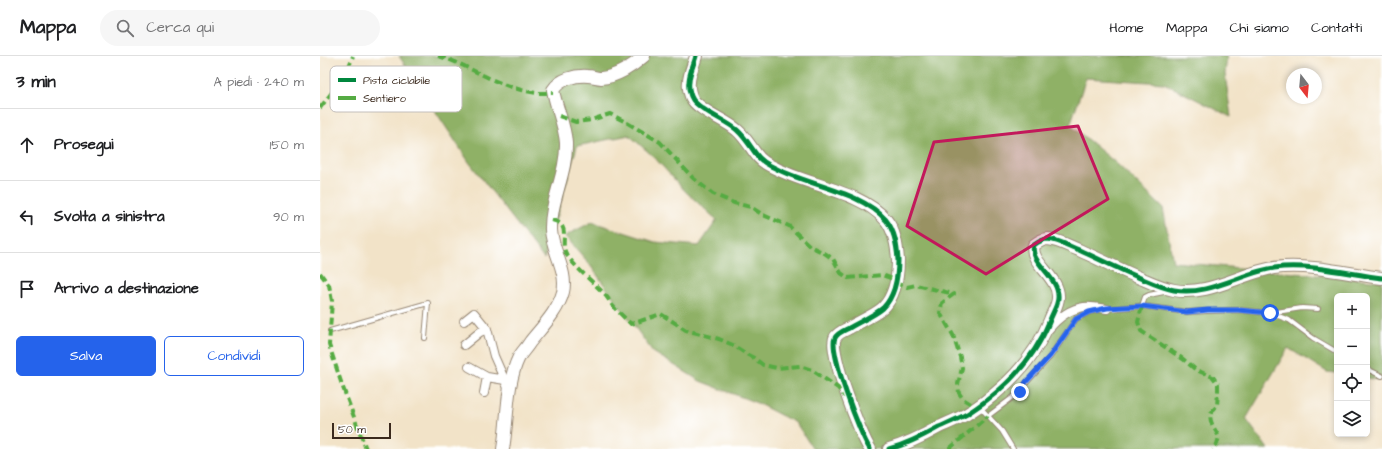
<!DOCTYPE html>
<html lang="it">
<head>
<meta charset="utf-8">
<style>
  body { margin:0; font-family:"Architects Daughter",sans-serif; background:#f6f6f6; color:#202124 }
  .controls { position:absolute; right:12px; bottom:12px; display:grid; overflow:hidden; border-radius:6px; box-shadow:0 2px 6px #0003 }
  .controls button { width:36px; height:36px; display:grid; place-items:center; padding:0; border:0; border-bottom:1px solid #e0e0e0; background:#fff; color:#202124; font:20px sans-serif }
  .compass { position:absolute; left:966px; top:12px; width:36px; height:36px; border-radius:50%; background:#fff; box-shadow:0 2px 6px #0003; rotate:164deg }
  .scale { position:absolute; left:12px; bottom:10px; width:59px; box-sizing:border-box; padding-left:4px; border:2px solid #3b2a1e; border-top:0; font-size:11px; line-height:14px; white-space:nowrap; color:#3b2a1e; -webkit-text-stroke:3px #fff; paint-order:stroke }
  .stop { position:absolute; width:12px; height:12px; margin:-9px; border:3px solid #2563eb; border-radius:50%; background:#fff }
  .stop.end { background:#2563eb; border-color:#fff; box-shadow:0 1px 4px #0008 }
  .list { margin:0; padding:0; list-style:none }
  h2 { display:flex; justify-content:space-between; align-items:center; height:52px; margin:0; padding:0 16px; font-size:17px }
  h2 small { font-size:13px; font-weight:400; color:#757577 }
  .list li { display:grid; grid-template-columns:26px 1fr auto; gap:12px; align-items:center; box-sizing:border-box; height:72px; padding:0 16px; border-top:1px solid #e0e0e0 }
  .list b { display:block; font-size:15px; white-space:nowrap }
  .list em { font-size:13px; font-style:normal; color:#757577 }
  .actions { display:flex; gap:8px; padding:12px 16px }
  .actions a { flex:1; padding:9px 0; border:1px solid #2563eb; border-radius:6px; text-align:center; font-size:14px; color:#2563eb }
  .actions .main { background:#2563eb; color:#fff }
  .icon { flex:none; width:22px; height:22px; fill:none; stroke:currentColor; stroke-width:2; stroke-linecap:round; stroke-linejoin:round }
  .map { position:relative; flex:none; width:1062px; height:393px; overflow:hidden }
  header { display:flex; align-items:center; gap:24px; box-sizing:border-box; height:56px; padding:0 20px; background:#fff; border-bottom:1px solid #e0e0e0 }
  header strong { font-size:19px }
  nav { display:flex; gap:22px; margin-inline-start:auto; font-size:14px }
  .search { width:280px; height:36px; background:#f6f6f6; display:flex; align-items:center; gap:10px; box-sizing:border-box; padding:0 14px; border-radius:22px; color:#757577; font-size:15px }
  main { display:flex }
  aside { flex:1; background:#fff }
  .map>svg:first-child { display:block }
</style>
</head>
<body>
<header>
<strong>Mappa</strong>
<div class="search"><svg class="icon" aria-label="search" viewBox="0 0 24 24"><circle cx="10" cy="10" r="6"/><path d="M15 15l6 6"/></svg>Cerca qui</div>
<nav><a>Home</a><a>Mappa</a><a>Chi siamo</a><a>Contatti</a></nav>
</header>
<main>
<aside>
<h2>3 min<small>A piedi · 240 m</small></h2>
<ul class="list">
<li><svg class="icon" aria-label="ahead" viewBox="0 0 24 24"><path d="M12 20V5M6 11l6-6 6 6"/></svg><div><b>Prosegui</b></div><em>150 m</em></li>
<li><svg class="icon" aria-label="left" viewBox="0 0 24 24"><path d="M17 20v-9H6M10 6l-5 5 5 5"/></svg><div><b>Svolta a sinistra</b></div><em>90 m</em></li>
<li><svg class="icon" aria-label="arrive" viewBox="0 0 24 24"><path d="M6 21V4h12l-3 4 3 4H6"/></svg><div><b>Arrivo a destinazione</b></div></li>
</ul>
<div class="actions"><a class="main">Salva</a><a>Condividi</a></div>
</aside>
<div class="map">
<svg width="1062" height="393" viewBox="0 0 1062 393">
  <rect width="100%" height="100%" fill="#fff"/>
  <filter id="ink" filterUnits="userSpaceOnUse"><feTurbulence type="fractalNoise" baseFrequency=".025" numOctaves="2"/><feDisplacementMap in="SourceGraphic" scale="8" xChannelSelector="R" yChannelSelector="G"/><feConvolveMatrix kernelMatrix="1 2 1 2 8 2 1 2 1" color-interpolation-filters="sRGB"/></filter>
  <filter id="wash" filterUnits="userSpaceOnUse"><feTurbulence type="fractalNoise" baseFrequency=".012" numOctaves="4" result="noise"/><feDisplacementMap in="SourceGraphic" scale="16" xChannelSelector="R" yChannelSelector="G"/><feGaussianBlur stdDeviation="0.9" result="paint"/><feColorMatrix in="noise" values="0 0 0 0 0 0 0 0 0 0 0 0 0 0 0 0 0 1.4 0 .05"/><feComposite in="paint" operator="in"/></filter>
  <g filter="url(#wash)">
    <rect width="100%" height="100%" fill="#f2e3c8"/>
    <path fill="#8fb166" stroke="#656e42" d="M79 0H907L905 18 911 61 844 27 766 22 750 69 797 108 843 152 853 206 1062 225V324L1047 322V240H1017V317L1007 316 968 292 926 363 948 393H493L476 367 437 347 380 325 333 296 267 205 245 180 272 166 335 186 379 190 397 164 365 135 334 101 309 79 257 90 224 203 149 106Z"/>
  </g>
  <g filter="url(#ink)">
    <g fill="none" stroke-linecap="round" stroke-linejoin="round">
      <defs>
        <path id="lane" d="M822 250 825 241 829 239 844 236
          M787 253 822 250 867 256 887 255 918 254 950 257 969 264 993 282 1017 296
          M950 257 982 252 998 253
          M10 275 108 247 105 282
          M1047 313 1062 320
          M660 351 682 375 693 393
          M668 360 700 336 707 326 730 301 756 263 769 256 778 254"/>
        <path id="street" d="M144 265 154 257 167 273 174 300 189 334
          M729 273C738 262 750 253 764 251 771 250 780 252 787 253
          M144 289 160 276 167 273
          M149 311 167 321
          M164 337 167 321 185 324"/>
        <path id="secondary" d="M376 0C374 8 369 18 369 26 368 31 370 40 373 44 381 55 405 64 417 74 425 81 430 90 436 98 440 104 448 109 455 112 489 130 541 135 566 164 575 175 577 190 578 204 578 221 575 240 563 252 555 259 539 266 529 272 525 274 517 277 515 282 508 294 541 381 550 393
          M183 393C188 364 186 327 199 301 202 296 207 291 210 286 222 271 238 255 243 236 248 215 232 195 231 174 230 145 247 117 246 87 245 69 236 52 233 34 240 23 255 19 268 20 272 20 277 22 281 22 296 21 313 10 324 0
          M569 393C588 388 603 380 619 371 628 367 638 363 647 358 683 335 714 305 730 264 732 258 738 249 738 242 740 221 708 206 714 189 718 186 722 183 728 183 738 184 749 190 759 194 781 204 803 215 825 224 834 228 844 232 854 234 891 241 926 213 963 211 996 209 1029 218 1062 222"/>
      </defs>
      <use href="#lane" stroke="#968673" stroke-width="6"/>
      <use href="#street" stroke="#968673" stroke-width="10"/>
      <use href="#secondary" stroke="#968673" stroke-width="14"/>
      <use href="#lane" stroke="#fff" stroke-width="4"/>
      <use href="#street" stroke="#fff" stroke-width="8"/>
      <use href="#secondary" stroke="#fff" stroke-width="12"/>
      <path stroke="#55ab43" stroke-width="4" stroke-dasharray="8 4" stroke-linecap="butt" d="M118 0C137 5 153 15 171 23 184 29 204 36 218 37 223 37 228 37 233 37
        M0 52 26 18 33 0
        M239 60 256 66 271 64 290 58 304 65 340 86 373 122 393 138 414 147 431 151 443 159 469 170 490 190 506 198 513 203 521 217 528 222 562 219 576 224
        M232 164C253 169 238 186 247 199 258 215 274 226 286 240 289 243 290 247 293 250 298 256 305 262 311 268L341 258 366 274 399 283 413 289 428 299 434 302 443 309 457 312 480 310 492 314 518 332 525 341
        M0 217 9 229 12 245 9 289 22 329 46 393
        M575 227 587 231 596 229 634 238 622 247 620 257 633 279 640 301 642 312 638 328 639 337 643 343 656 351
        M822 250 818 266 821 275 863 303 876 314 893 321 898 328V335L897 350C884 361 893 369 899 381L897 388 892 393
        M629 393 668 360"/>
      <defs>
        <path id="cycleway" d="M376 0C374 8 369 18 369 26 368 31 370 40 373 44 381 55 405 64 417 74 425 81 430 90 436 98 440 104 448 109 455 112 489 130 541 135 566 164 575 175 577 190 578 204 578 221 575 240 563 252 555 259 539 266 529 272 525 274 517 277 515 282 508 294 541 381 550 393
          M569 393C588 388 603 380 619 371 628 367 638 363 647 358 683 335 714 305 730 264 732 258 738 249 738 242 740 221 708 206 714 189 718 186 722 183 728 183 738 184 749 190 759 194 781 204 803 215 825 224 834 228 844 232 854 234 891 241 926 213 963 211 996 209 1029 218 1062 222"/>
      </defs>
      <use href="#cycleway" stroke="#fff" stroke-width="8"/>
      <use href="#cycleway" stroke="#00873e" stroke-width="5"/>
    </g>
  </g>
  <g fill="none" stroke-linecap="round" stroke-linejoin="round" filter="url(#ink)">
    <path stroke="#2563eb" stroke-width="5" d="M700 336 706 326 730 300 756 263 769 256 787 252 822 250 867 256 888 254H918L950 257"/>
  </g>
  <path fill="#c2185b" fill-opacity="0.2" stroke="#c2185b" stroke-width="3" stroke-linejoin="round" d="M758 70 788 143 666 218 587 170 614 86Z"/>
  <rect x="10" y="10" width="132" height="46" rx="6" fill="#fff" stroke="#c4bfbc" stroke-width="1"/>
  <rect x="18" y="22" width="18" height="4" fill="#00873e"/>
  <rect x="18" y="40" width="18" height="4" fill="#55ab43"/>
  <g font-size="11" fill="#3b2a1e">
    <text x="43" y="28">Pista ciclabile</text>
    <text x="43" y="46">Sentiero</text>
  </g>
</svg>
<div class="controls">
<button>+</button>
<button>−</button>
<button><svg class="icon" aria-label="locate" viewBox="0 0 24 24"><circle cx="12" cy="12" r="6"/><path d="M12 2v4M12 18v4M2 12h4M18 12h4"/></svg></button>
<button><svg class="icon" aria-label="layers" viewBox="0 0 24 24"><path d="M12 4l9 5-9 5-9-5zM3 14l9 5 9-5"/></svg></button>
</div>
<svg class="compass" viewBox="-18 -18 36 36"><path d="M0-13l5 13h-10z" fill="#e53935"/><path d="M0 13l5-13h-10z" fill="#757577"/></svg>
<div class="scale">50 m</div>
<div class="stop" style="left:950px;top:257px"></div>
<div class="stop end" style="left:700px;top:336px"></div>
</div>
</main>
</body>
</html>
